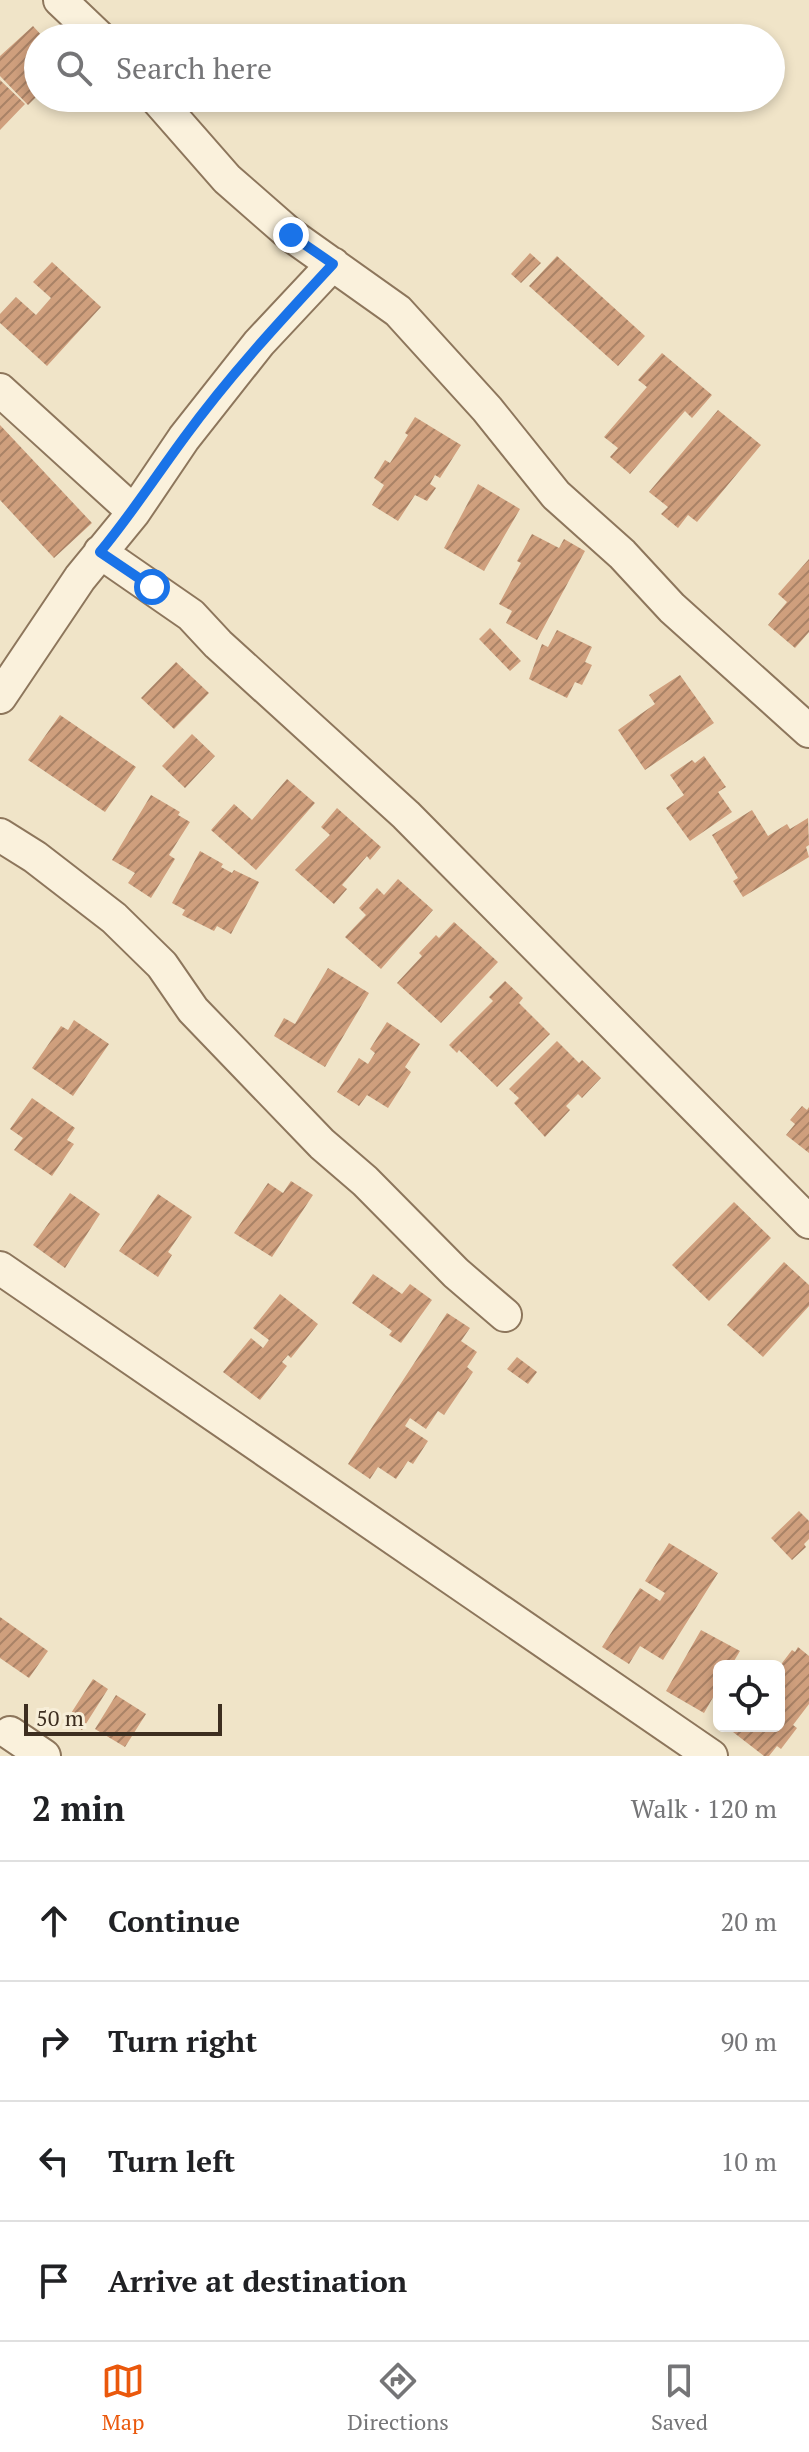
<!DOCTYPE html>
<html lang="en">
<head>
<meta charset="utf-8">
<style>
  body { margin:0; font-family:"PT Serif",serif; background:#f6f6f6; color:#202124 }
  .controls { position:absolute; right:24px; bottom:24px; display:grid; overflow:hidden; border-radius:12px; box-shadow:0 4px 12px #0003 }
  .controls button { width:72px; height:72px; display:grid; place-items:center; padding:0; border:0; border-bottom:2px solid #e0e0e0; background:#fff; color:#202124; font:40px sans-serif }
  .scale { position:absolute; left:24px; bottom:20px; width:198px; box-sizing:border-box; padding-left:8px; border:4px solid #3d2e20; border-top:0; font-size:22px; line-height:28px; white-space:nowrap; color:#3d2e20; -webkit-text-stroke:6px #f7eed8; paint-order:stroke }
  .stop { position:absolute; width:24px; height:24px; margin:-18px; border:6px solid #1a73e8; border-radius:50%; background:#fff }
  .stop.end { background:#1a73e8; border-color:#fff; box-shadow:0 2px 8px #0008 }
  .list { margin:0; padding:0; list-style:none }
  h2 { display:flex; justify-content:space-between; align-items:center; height:104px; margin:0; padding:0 32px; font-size:34px }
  h2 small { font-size:26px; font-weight:400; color:#757577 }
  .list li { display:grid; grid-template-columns:52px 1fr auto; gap:24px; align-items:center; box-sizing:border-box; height:120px; padding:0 32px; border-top:2px solid #e0e0e0 }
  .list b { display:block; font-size:30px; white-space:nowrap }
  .list em { font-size:26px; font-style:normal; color:#757577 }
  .icon { flex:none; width:44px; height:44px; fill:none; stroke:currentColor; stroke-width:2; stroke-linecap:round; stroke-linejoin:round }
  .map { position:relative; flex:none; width:809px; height:1756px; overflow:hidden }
  .search { position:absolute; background:#fff; box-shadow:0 4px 12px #0003; left:24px; right:24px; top:24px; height:88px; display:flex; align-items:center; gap:20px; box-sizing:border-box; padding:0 28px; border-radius:44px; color:#757577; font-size:30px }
  .sheet { height:584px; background:#fff }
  nav { display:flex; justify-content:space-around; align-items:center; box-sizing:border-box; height:112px; border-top:2px solid #e0e0e0; background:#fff; font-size:22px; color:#757577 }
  nav a { display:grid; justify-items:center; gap:4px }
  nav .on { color:#ea580c }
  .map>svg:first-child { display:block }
</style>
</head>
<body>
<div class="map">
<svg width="809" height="1756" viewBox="0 0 809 1756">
  <defs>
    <pattern id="building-hatch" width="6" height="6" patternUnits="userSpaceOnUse" patternTransform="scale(2)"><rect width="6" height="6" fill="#cf9f7d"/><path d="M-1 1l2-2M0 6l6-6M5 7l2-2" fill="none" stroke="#a98266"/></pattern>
  </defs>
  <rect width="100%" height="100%" fill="#f0e4c8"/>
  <path fill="url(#building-hatch)" d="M33 26 44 38H38V65L36 67 38 69V95L28 105 0 76V56Z
    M0 80 25 104 0 130Z
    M530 253 541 263 521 283 511 274Z
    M557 256 645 336 618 366 529 286Z
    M52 262 101 307 47 366 0 323V314L16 297 36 315 51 298 33 282Z
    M662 353 712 395 692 418 685 411 630 474 610 457 618 448 604 437 647 387 638 380Z
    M718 410 761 445 697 522 688 515 678 528 661 514 668 507 649 492Z
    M415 417 461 445 440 478 435 475 430 484 436 488 427 501 415 495 398 521 372 505 384 485 374 478 385 460 390 463 408 435 405 433Z
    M0 425 92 523 54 558 0 500Z
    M478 484 520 509 484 571 444 548Z
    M532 534 559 548 564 539 585 551 537 640 506 623 512 611 499 604 521 563 517 561Z
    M809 559V632L795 648 768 625 787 602 778 594Z
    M490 628 521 661 510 671 479 639Z
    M557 630 592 647 585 662 592 665 582 685 575 682 567 698 529 679 542 644 548 647Z
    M176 662 209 693 174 729 141 698Z
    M680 675 714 723 645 770 618 730 655 704 649 695Z
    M60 715 136 767 105 812 28 760Z
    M192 734 215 756 185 788 162 766Z
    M704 756 726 787 718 792 732 812 690 841 666 808 684 795 670 775 692 760 695 763Z
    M287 779 315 803 256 870 211 830 234 804 252 820Z
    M151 795 180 812 178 815 190 822 169 855 175 859 151 898 128 883 135 873 112 860Z
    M337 808 381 847 370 860 367 856 342 885 347 889 334 904 295 870 330 835 321 827Z
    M752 810 768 836 787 824 790 829 808 818 809 845 806 847 809 857 743 897 733 881 738 878 712 835Z
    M200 851 223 864 221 867 232 873 234 870 259 882 231 934 217 926 214 931 182 915 185 910 172 903Z
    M398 879 433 910 381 969 345 937 366 915 359 908 377 888 384 895Z
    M454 922 498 962 441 1023 397 983 422 956 419 953 436 935 439 938Z
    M328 968 369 993 325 1067 274 1036 284 1018 295 1024Z
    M505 981 523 998 519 1003 550 1034 497 1087 459 1050 457 1053 449 1045 493 1001 489 997Z
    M74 1020 109 1044 73 1096 32 1068 61 1026 68 1030Z
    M387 1022 420 1044 405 1067 411 1072 388 1108 367 1095 359 1106 337 1092 359 1058 368 1064 375 1053 370 1049Z
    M557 1041 579 1063 582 1060 601 1078 582 1098 578 1094 566 1106 570 1110 545 1137 514 1103 519 1098 509 1089Z
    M32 1098 75 1128 67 1140 74 1144 52 1176 14 1150 23 1138 10 1129Z
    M802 1106 807 1110 809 1107V1153L786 1135 795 1124 790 1120Z
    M291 1181 313 1195 272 1257 234 1233 268 1183 283 1193Z
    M70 1193 100 1214 65 1268 33 1245Z
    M158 1194 192 1217 168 1252 172 1255 158 1277 119 1251Z
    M734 1202 771 1238 709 1301 672 1265Z
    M784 1262 809 1285V1306L763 1357 727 1325Z
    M373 1274 402 1294 410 1284 432 1300 401 1343 389 1335 392 1331 352 1303Z
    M280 1294 318 1324 291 1358 288 1355 282 1362 287 1366 260 1400 223 1372 251 1338 263 1348 269 1340 253 1328Z
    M447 1313 470 1328 461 1341 477 1352 467 1367 473 1372 444 1415 438 1411 426 1429 410 1418 405 1426 428 1441 413 1464 408 1461 396 1479 378 1467 370 1479 348 1464Z
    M517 1357 537 1372 528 1384 507 1369Z
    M799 1511 809 1521V1539L804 1544 806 1547 792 1560 771 1538Z
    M669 1543 718 1573 663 1660 640 1646 629 1664 602 1647 640 1588 660 1601 665 1593 645 1581Z
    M0 1617 48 1651 29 1678 0 1658Z
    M701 1630 740 1651 731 1666H719V1687L704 1713 666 1691Z
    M798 1647 809 1656V1704L793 1725 797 1728 781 1749 777 1746 769 1756H764L733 1732 738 1726H779V1667L792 1650 795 1652Z
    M93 1679 108 1689 82 1730 66 1721Z
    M116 1695 146 1714 125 1747 95 1729Z"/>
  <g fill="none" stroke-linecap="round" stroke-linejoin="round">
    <defs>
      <path id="minor" d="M60 0 100 38
        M156 98 227 179 291 235 398 311 487 409 556 495 622 554 672 608 809 731
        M0 390 134 512
        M100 552 191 615 218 644 406 815 809 1222
        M0 697 80 578 134 512 184 438 259 343 333 264
        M0 835 35 857 114 918 162 965 193 1010 322 1144 365 1181 456 1273 505 1315
        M0 1268 711 1756
        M10 1733 44 1756"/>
    </defs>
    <use href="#minor" stroke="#8d765c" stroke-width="36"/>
    <use href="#minor" stroke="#faf1dc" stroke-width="32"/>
  </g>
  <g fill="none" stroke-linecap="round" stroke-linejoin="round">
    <path stroke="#1a73e8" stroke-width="10" d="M152 587 100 552C130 516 156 476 184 438 229 376 281 320 333 264L291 235"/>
  </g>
</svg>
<div class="controls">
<button><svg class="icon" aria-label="locate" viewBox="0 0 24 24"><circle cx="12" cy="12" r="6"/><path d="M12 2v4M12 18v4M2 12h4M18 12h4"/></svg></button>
</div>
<div class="scale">50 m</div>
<div class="stop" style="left:152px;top:587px"></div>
<div class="stop end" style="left:291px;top:235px"></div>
<div class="search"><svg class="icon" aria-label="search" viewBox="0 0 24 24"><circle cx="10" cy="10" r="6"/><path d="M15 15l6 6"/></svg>Search here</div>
</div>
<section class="sheet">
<h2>2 min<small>Walk · 120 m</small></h2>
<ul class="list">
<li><svg class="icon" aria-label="ahead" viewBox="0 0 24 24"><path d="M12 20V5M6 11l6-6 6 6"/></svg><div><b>Continue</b></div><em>20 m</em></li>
<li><svg class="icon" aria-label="right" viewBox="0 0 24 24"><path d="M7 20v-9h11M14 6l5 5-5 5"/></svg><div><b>Turn right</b></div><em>90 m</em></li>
<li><svg class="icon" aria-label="left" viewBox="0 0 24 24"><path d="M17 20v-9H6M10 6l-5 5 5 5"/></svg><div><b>Turn left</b></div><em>10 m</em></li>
<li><svg class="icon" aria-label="arrive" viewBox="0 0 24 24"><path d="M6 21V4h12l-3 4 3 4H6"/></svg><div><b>Arrive at destination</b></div></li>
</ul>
</section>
<nav>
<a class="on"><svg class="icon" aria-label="map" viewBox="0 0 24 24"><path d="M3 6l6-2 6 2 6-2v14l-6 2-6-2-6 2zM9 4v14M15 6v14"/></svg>Map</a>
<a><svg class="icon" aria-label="directions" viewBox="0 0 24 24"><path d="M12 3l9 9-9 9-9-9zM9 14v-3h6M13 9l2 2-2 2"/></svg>Directions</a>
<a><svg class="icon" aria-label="saved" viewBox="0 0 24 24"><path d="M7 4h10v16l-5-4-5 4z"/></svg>Saved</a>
</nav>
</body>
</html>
